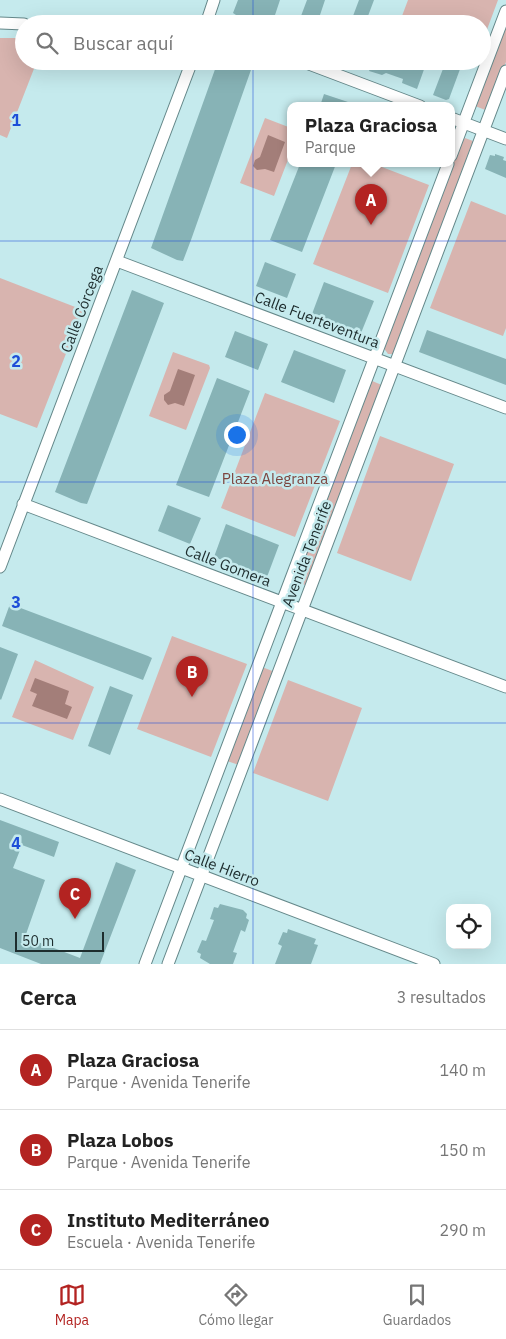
<!DOCTYPE html>
<html lang="es">
<head>
<meta charset="utf-8">
<style>
  body { margin:0; font-family:"IBM Plex Sans",sans-serif; background:#f6f6f6; color:#222 }
  .controls { position:absolute; right:15px; bottom:15px; display:grid; overflow:hidden; border-radius:10px; box-shadow:0 5px 20px #0002 }
  .controls button { width:45px; height:45px; display:grid; place-items:center; padding:0; border:0; border-bottom:1px solid #e0e0e0; background:#fff; color:#222; font:25px sans-serif }
  .scale { position:absolute; left:15px; bottom:12px; width:89px; box-sizing:border-box; padding-left:5px; border:2px solid #1d2c2d; border-top:0; font-size:14px; line-height:18px; white-space:nowrap; color:#1d2c2d; -webkit-text-stroke:4px #c5eaed; paint-order:stroke }
  .you { position:absolute; left:236px; top:434px; width:18px; height:18px; margin:-12px; border:4px solid #fff; border-radius:50%; background:#1a73e8; box-shadow:0 0 0 8px #1a73e833 }
  .badge { display:grid; place-items:center; width:32px; height:32px; border-radius:50%; background:#b32321; color:#fff; font-size:16px; font-weight:700 }
  .pin { position:absolute; translate:-50% -41px; filter:drop-shadow(0 1px 2px #0008) }
  .pin::after { content:''; position:absolute; top:26px; width:18px; height:15px; background:inherit; clip-path:polygon(0 0,100% 0,50% 100%) }
  .popup { position:absolute; left:287px; top:102px; width:168px; height:65px; box-sizing:border-box; display:grid; place-content:center; border-radius:10px; background:#fff; filter:drop-shadow(0 1px 4px #0005); font-size:16px; white-space:nowrap; color:#767676 }
  .popup b { font-size:19px; color:#222 }
  .popup::after { content:''; position:absolute; left:50%; top:100%; margin-left:-10px; border:10px solid transparent; border-top-color:#fff }
  .list { margin:0; padding:0; list-style:none }
  h2 { display:flex; justify-content:space-between; align-items:center; height:65px; margin:0; padding:0 20px; font-size:21px }
  h2 small { font-size:16px; font-weight:400; color:#767676 }
  .list li { display:grid; grid-template-columns:32px 1fr auto; gap:15px; align-items:center; box-sizing:border-box; height:80px; padding:0 20px; border-top:1px solid #e0e0e0 }
  .list b { display:block; font-size:19px; white-space:nowrap }
  .list p { margin:0; font-size:16px; white-space:nowrap; color:#767676 }
  .list em { font-size:16px; font-style:normal; color:#767676 }
  .icon { flex:none; width:28px; height:28px; fill:none; stroke:currentColor; stroke-width:2; stroke-linecap:round; stroke-linejoin:round }
  .map { position:relative; flex:none; width:506px; height:964px; overflow:hidden }
  .search { position:absolute; background:#fff; box-shadow:0 5px 20px #0002; left:15px; right:15px; top:15px; height:55px; display:flex; align-items:center; gap:12px; box-sizing:border-box; padding:0 18px; border-radius:28px; color:#767676; font-size:19px }
  .sheet { height:305px; background:#fff }
  nav { display:flex; justify-content:space-around; align-items:center; box-sizing:border-box; height:70px; border-top:1px solid #e0e0e0; background:#fff; font-size:14px; color:#767676 }
  nav a { display:grid; justify-items:center; gap:2px }
  nav .on { color:#b32321 }
  .map>svg:first-child { display:block }
</style>
</head>
<body>
<div class="map">
<svg width="506" height="964" viewBox="0 0 506 964">
  <rect width="100%" height="100%" fill="#c5eaed"/>
  <path fill="#d8b4af" d="M408 0H498L482 43V24H399Z
    M506 22V62L488 111 475 106Z
    M0 38H24V61H37L7 138 0 135Z
    M265 118 291 128V152L274 196 240 183Z
    M465 138 473 141 394 354H388L383 347 460 143Z
    M352 164H374L429 185 388 293 313 264Z
    M471 201 506 215V328L503 336 430 308Z
    M0 278 83 310 37 428 0 414Z
    M173 352 209 365 210 368 186 430 149 416Z
    M370 380 384 386 308 586 294 581Z
    M265 393 340 421 295 537 221 508Z
    M380 436 454 464 411 581 337 553Z
    M172 636 247 664 211 757 137 729Z
    M35 660 94 687 73 740 12 717Z
    M262 667 275 672 239 765 227 761Z
    M288 680 362 708 328 801 253 773Z"/>
  <path fill="#a37e79" d="M268 135 285 142 274 172 265 169 257 170 253 166 255 160 260 157Z
    M178 369 195 375 184 406 175 403 168 405 164 400V395L170 391Z
    M35 678 69 691 65 704 72 707 67 719 32 706 37 694 30 691Z"/>
  <path fill="#87b3b6" d="M238 0H280L272 24H262L236 15 233 13Z
    M307 0H325L317 24H298Z
    M359 0H374L365 24H350Z
    M218 61H239L252 67 191 240 183 261 177 260 151 248Z
    M373 61H394L408 67 410 61H427L417 89 402 83 403 79 386 73 382 75 369 71Z
    M446 61H463L449 99 446 100 433 95Z
    M324 94 357 105 356 106H320Z
    M495 154 504 157 503 160 506 161V178L485 169 490 155 495 156Z
    M300 164H336L302 252 270 240Z
    M265 262 296 274 287 298 256 286Z
    M324 282 374 301 361 333 312 314Z
    M132 290 164 303 89 499 87 504 81 503 55 492Z
    M427 330 506 359V385L419 352Z
    M235 331 268 344 258 370 225 357Z
    M294 350 346 370 334 403 281 382Z
    M217 378 250 391 209 497 176 485Z
    M168 505 201 518 190 544 158 531Z
    M226 524 279 545 267 577 214 557Z
    M10 604 148 656 152 658 143 680 2 626Z
    M0 647 18 654 1 700 0 699Z
    M110 686 133 695 110 755 88 746Z
    M0 820 59 842 54 857 22 845 13 868 45 880 25 937 80 958 116 862 136 870 100 964H41L0 948Z
    M220 904 243 910 247 914 246 918 249 920 245 932 241 930 233 952 237 953 233 964H210L200 958 201 954 197 952 202 940 206 941 214 920 210 919 214 907 218 908Z
    M288 929 316 939 314 944 318 945 311 964H275L282 946 278 944 283 932 287 933Z"/>
  <g fill="none" stroke-linecap="round" stroke-linejoin="round">
    <defs>
      <path id="minor" d="M0 23 24 24
        M206 24 214 0
        M301 61 420 106
        M451 118 506 139
        M451 156 506 11
        M117 261 506 408
        M23 504 506 687
        M0 567 192 61
        M0 799 434 964
        M145 964 448 164
        M168 964 506 71"/>
    </defs>
    <use href="#minor" stroke="#65888a" stroke-width="13"/>
    <use href="#minor" stroke="#fff" stroke-width="11"/>
  </g>
  <path fill="none" stroke="#1d4ed8" stroke-width="1" stroke-opacity="0.55" d="M253 0V24M253 61V964M0 241H506M0 482H506M0 723H506"/>
  <g text-anchor="middle" stroke-width="5" stroke-linejoin="round" paint-order="stroke">
    <g font-size="15" fill="#1d2c2d" stroke="#c5eaed">
      <text transform="translate(82 309) rotate(-69)" y="5">Calle Córcega</text>
      <text transform="translate(317 320) rotate(21)" y="5">Calle Fuerteventura</text>
      <text transform="translate(307 554) rotate(-69)" y="5">Avenida Tenerife</text>
      <text transform="translate(228 566) rotate(21)" y="5">Calle Gomera</text>
      <text transform="translate(222 868) rotate(21)" y="5">Calle Hierro</text>
    </g>
    <g font-size="15" fill="#7d4640" stroke="#c5eaed">
      <text x="275" y="484">Plaza Alegranza</text>
    </g>
  </g>
  <g font-size="16" text-anchor="middle" font-weight="bold" fill="#1d4ed8" stroke="#c5eaed" stroke-width="5" stroke-linejoin="round" paint-order="stroke">
    <text x="16" y="126">1</text>
    <text x="16" y="367">2</text>
    <text x="16" y="608">3</text>
    <text x="16" y="849">4</text>
  </g>
</svg>
<div class="controls">
<button><svg class="icon" aria-label="locate" viewBox="0 0 24 24"><circle cx="12" cy="12" r="6"/><path d="M12 2v4M12 18v4M2 12h4M18 12h4"/></svg></button>
</div>
<div class="scale">50 m</div>
<div class="you"></div>
<div class="pin badge" style="left:371px;top:225px">A</div>
<div class="popup"><b>Plaza Graciosa</b>Parque</div>
<div class="pin badge" style="left:192px;top:697px">B</div>
<div class="pin badge" style="left:75px;top:919px">C</div>
<div class="search"><svg class="icon" aria-label="search" viewBox="0 0 24 24"><circle cx="10" cy="10" r="6"/><path d="M15 15l6 6"/></svg>Buscar aquí</div>
</div>
<section class="sheet">
<h2>Cerca<small>3 resultados</small></h2>
<ul class="list">
<li><span class="badge">A</span><div><b>Plaza Graciosa</b><p>Parque · Avenida Tenerife</p></div><em>140 m</em></li>
<li><span class="badge">B</span><div><b>Plaza Lobos</b><p>Parque · Avenida Tenerife</p></div><em>150 m</em></li>
<li><span class="badge">C</span><div><b>Instituto Mediterráneo</b><p>Escuela · Avenida Tenerife</p></div><em>290 m</em></li>
</ul>
</section>
<nav>
<a class="on"><svg class="icon" aria-label="map" viewBox="0 0 24 24"><path d="M3 6l6-2 6 2 6-2v14l-6 2-6-2-6 2zM9 4v14M15 6v14"/></svg>Mapa</a>
<a><svg class="icon" aria-label="directions" viewBox="0 0 24 24"><path d="M12 3l9 9-9 9-9-9zM9 14v-3h6M13 9l2 2-2 2"/></svg>Cómo llegar</a>
<a><svg class="icon" aria-label="saved" viewBox="0 0 24 24"><path d="M7 4h10v16l-5-4-5 4z"/></svg>Guardados</a>
</nav>
</body>
</html>
